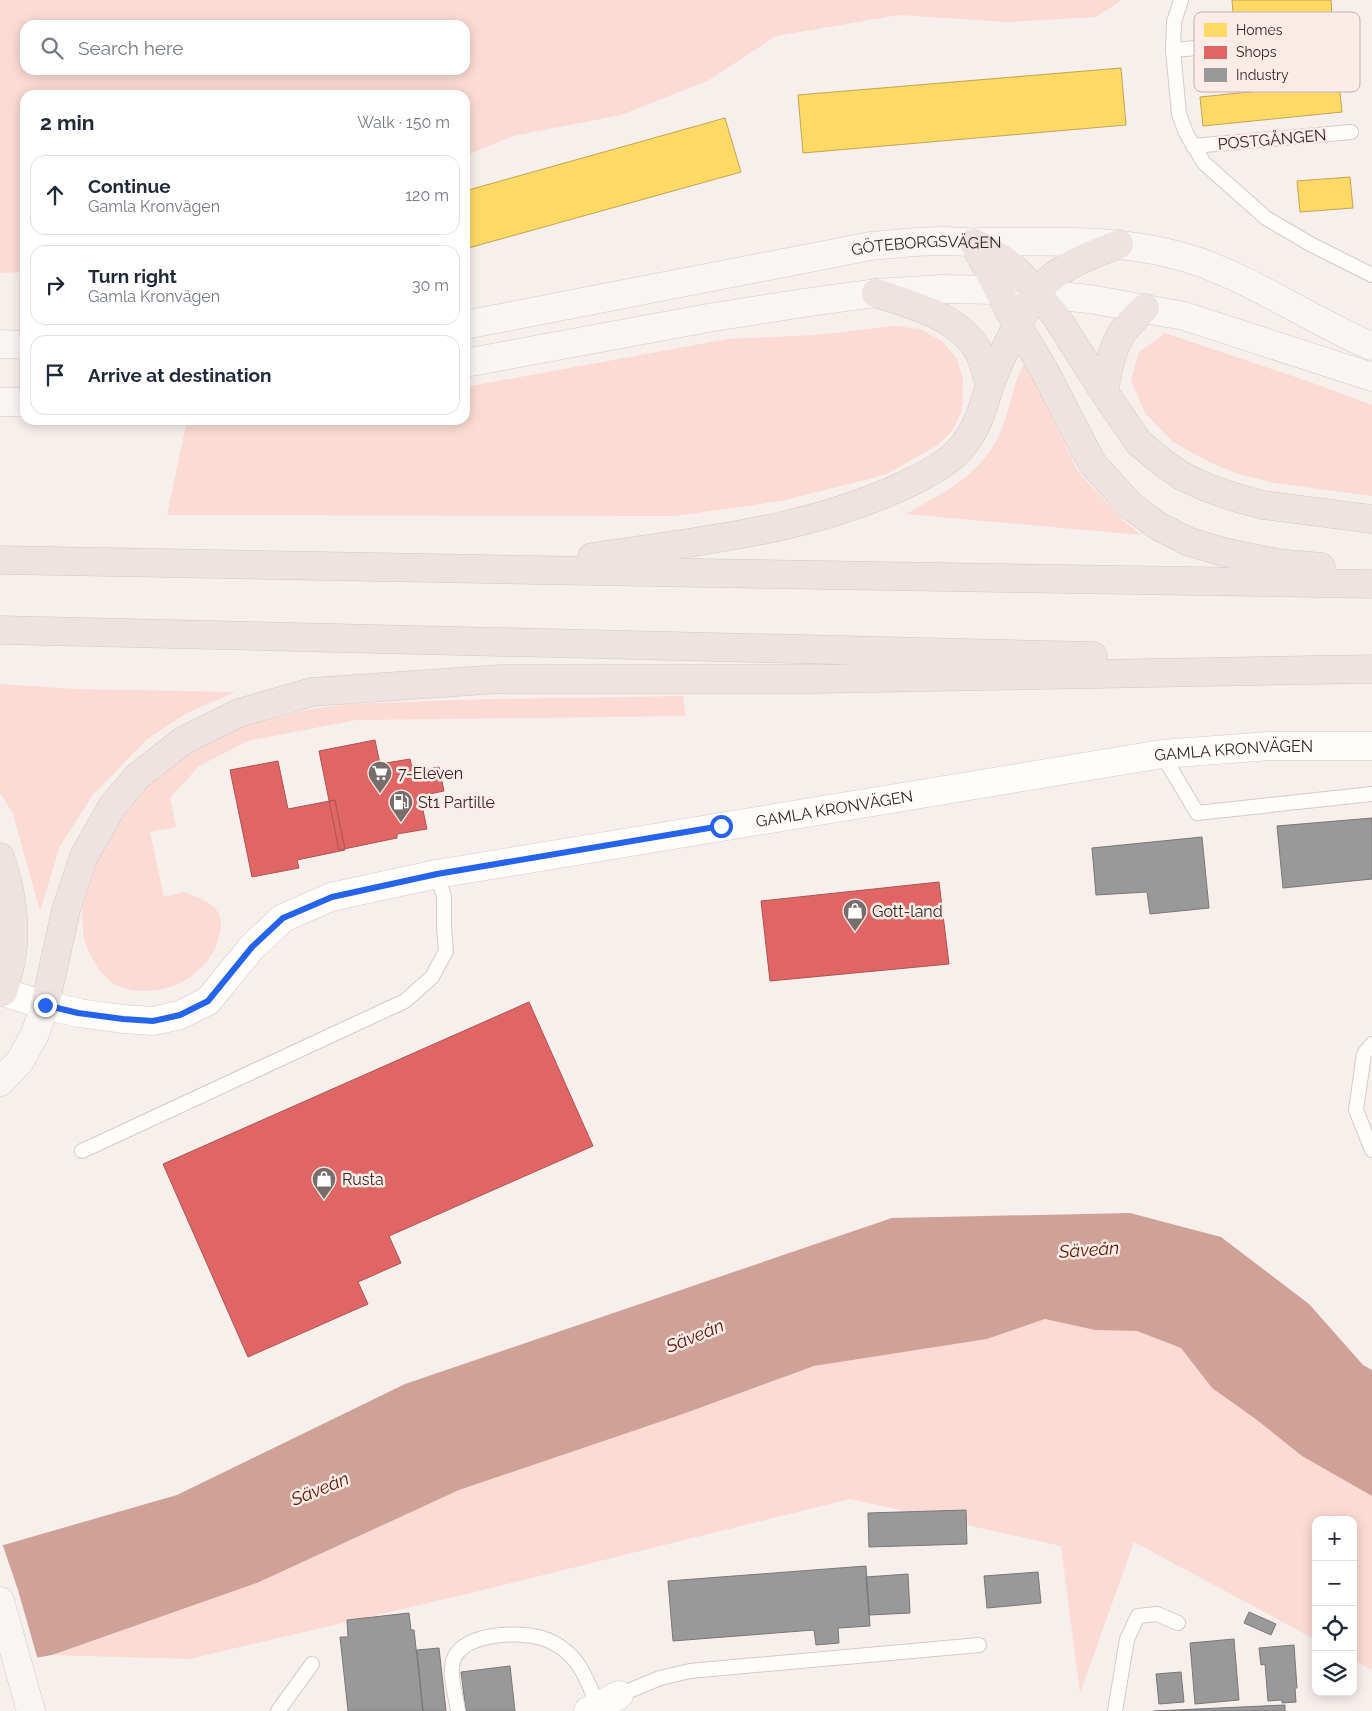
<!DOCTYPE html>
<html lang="en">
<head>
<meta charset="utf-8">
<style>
  body { margin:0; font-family:Raleway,sans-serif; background:#f6f6f7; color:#1f2937 }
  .controls { position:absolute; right:15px; bottom:15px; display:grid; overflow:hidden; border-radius:10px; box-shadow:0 2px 12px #0003 }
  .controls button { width:45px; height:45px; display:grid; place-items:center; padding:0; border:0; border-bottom:1px solid #e0e1e3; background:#fff; color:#1f2937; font:25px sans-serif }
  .stop { position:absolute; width:15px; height:15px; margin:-11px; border:4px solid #2563eb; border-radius:50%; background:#fff }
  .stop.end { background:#2563eb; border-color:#fff; box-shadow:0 1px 5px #0008 }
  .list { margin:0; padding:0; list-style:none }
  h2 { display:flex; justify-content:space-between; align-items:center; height:65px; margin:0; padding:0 20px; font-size:21px }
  h2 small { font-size:16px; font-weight:400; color:#747a83 }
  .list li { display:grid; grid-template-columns:32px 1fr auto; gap:15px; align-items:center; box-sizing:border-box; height:80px; margin:0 10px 10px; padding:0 10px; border:1px solid #e0e1e3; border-radius:15px }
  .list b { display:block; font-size:19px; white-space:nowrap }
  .list p { margin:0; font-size:16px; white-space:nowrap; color:#747a83 }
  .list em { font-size:16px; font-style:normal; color:#747a83 }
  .icon { flex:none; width:28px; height:28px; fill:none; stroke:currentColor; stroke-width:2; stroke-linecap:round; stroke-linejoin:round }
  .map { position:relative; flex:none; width:1372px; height:1711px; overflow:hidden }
  .search { position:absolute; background:#fff; box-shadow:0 2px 12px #0003; left:20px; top:20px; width:450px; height:55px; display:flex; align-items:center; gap:12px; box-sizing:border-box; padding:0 18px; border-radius:15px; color:#747a83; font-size:19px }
  .panel { position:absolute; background:#fff; box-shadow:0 2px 12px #0003; left:20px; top:90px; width:450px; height:335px; border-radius:15px }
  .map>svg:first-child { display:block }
</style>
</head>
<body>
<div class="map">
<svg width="1372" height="1711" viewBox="0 0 1372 1711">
  <rect width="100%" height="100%" fill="#f7efec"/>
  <path fill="#fbdbd3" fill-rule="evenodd" d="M0 0H1122L1096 17 1007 22 899 15 776 36 709 80 621 115 513 136 465 156V95H25V272L0 273ZM25 25H465V70H25Z
    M895 326 920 329 942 341 957 359 963 379 962 411 952 431 939 444 887 474 857 482 781 501 675 516 167 515 187 420H465V387L728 339 815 335Z
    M1165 333 1310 382 1372 405V496L1275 483 1238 474 1209 462 1173 442 1145 413 1131 380 1139 352Z
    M1025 363 1079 473 1124 521 1141 535 906 514C945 492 985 473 1002 428 1011 406 1012 384 1025 363Z
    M0 684 76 689 235 692 187 713 147 739 92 796 60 846 40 911 13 814 0 793Z
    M683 696 686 716 356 720 248 741 199 766 170 798 176 827 150 832 164 897 184 892C194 896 212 902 218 912 223 921 221 931 218 940 206 979 161 999 123 988 108 983 99 971 92 958 88 950 83 939 83 930 78 888 104 845 126 812 133 803 138 792 146 784 166 764 192 752 215 738 234 727 255 722 276 718 290 714 304 710 319 708 354 702 391 703 427 701 512 698 597 698 683 696Z
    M1045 1319 1095 1330 1137 1331 1181 1348 1212 1388 1257 1420 1302 1456 1372 1496V1670L1353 1660V1520H1316V1640L1134 1542 1080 1693 1061 1546 850 1499 475 1592 189 1659 52 1655 257 1583 459 1490 683 1414 814 1366 987 1339Z"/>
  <path fill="#cfa197" d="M1130 1213 1221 1237 1309 1304 1363 1365 1372 1370V1496L1302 1456 1257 1420 1212 1388 1181 1348 1137 1331 1095 1330 1045 1319 987 1339 814 1366 683 1414 459 1490 257 1583 52 1655 0 1664V1546L177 1495 405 1384 892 1218Z"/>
  <path fill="#f7efec" d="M0 1543H2L18 1590 38 1660 0 1666Z"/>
  <path fill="#ffd966" stroke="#c2a453" d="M1232 0H1331L1332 16 1234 24Z
    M1121 68 1126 125 803 153 798 95Z
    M1339 83 1342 112 1203 126 1200 97Z
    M725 118 741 172 465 249V191Z
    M1350 177 1353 208 1300 212 1297 181Z"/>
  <path fill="#e06666" stroke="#ac5353" d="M375 740 380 764 410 759 413 772 439 767 444 791 420 796 427 829 397 834V838L339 850 319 751Z
    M278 761 288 809 335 800 345 850 297 860 299 868 252 877 230 770Z
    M939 882 949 964 770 981 761 901Z
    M529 1002 593 1146 389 1236 401 1263 358 1282 368 1304 248 1357 163 1164Z"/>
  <path fill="#999" stroke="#7a7776" d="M1372 818V879L1283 888 1277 826Z
    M1202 837 1209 908 1150 914 1147 892 1096 895 1092 848Z
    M966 1510 967 1544 869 1547 868 1513Z
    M866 1566 870 1626 838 1628 839 1643 816 1645 814 1630 673 1641 668 1581Z
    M1038 1572 1041 1603 987 1608 984 1576Z
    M908 1574 910 1613 869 1615 866 1577Z
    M1249 1612 1276 1624 1271 1635 1244 1623Z
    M409 1613 411 1630H414L423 1711H348L340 1637H348L347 1620Z
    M1234 1639 1239 1700 1195 1704 1190 1643Z
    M1294 1645 1297 1688H1295L1296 1702 1282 1703V1700L1268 1701 1265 1664 1261 1665 1259 1648Z
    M439 1648 446 1711H423L417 1650Z
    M510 1666 515 1711H466L461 1672Z
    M1181 1672 1184 1702 1159 1704 1156 1674Z
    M1285 1705V1711H1154Z"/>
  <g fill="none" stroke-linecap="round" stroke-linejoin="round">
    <defs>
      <path id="lane" d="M1181 0 1174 22 1173 50 1179 114 1186 133 1204 163 1266 218 1312 245 1372 275
        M1173 50 1346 35
        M1193 146 1351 132
        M1162 754 1197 813 1372 794
        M1372 1044 1364 1054 1356 1110 1372 1150
        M82 1151 405 1001 432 977 446 951 444 927V897L437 874
        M619 1695 660 1678 690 1671 979 1645
        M278 1711 312 1664
        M458 1711C456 1696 448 1673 454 1658 466 1633 518 1631 542 1638 552 1641 560 1646 568 1653 583 1666 590 1688 598 1706
        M1115 1711 1127 1639 1138 1616 1157 1614 1178 1623"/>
      <g id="street">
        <path id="s1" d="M3 992 45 1005 79 1013 123 1019 153 1021 180 1015 208 1001 252 947 283 918 331 897 437 874 1162 754 1270 746H1372"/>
        <path d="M588 1711 619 1695"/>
      </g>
      <g id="secondary">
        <path id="s2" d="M465 325 871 246C895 244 919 241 943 241 957 241 970 243 984 242 1057 241 1132 238 1202 263 1246 279 1286 304 1328 325 1342 332 1357 341 1372 346"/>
        <path d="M0 344 25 345"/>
        <path d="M465 363 708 318 803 303 876 293 941 289 998 290 1090 299 1184 316 1372 377"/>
        <path d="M0 402H25"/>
        <path d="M0 1082 20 1061 35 1034 45 1005"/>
        <path d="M0 1601 31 1711"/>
      </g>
      <path id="highway" d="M974 243 1017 325 1043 368 1092 463 1131 506 1158 526 1187 541 1220 551 1277 563 1321 567
        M974 243 1001 258 1019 273 1055 315 1104 392 1139 443 1162 462 1182 476 1208 488 1237 498 1263 505 1372 519
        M876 293C914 306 965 317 982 359 985 368 987 377 990 385
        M1104 392C1108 371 1111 350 1123 331 1129 323 1138 315 1145 308
        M592 557C700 541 818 530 917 479 934 470 953 460 965 443 979 425 983 406 990 385 999 361 1011 336 1024 313 1028 307 1031 299 1035 294 1056 267 1089 256 1119 244
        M0 560C457 569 915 577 1372 584
        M0 630 1093 656
        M0 857C12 889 17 928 11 961 9 971 6 982 3 992
        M45 1005 66 910 84 856 113 805 138 776 184 740 239 713 312 692 500 679H818L1372 669"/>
    </defs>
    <use href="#lane" stroke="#d4cbc9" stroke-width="16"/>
    <use href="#street" stroke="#d4cbc9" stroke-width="29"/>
    <use href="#secondary" stroke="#d4cbc9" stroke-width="29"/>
    <use href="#highway" stroke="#cfcac8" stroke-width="29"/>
    <use href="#lane" stroke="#fefdfc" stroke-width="14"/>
    <use href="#street" stroke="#fefdfc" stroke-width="28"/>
    <use href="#secondary" stroke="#f9f5f4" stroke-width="28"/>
    <use href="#highway" stroke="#eee3e1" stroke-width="28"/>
  </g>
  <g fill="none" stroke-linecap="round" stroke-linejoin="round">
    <path stroke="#2563eb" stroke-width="6" d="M45 1005 78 1013 123 1019 153 1021 180 1015 208 1001 252 947 283 918 332 897 437 874 721 826"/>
  </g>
  <defs>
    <symbol id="supermarket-pin" viewBox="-11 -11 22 30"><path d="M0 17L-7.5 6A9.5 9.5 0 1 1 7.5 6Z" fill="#776e6b" stroke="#fcece8"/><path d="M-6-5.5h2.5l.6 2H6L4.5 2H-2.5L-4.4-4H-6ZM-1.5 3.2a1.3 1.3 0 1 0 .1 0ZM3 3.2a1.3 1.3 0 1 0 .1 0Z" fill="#fff"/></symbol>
    <symbol id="fuel-pin" viewBox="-11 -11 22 30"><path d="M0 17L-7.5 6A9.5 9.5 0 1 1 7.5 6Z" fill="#776e6b" stroke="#fcece8"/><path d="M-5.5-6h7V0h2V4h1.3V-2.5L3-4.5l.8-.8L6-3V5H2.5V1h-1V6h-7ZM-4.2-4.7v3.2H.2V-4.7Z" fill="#fff"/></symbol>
    <symbol id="shop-pin" viewBox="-11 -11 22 30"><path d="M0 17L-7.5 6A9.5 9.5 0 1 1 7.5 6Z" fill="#776e6b" stroke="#fcece8"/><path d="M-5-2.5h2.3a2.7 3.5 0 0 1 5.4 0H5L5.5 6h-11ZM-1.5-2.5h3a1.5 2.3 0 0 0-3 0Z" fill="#fff"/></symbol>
  </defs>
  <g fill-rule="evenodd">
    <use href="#supermarket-pin" x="366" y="759" width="28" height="38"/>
    <use href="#fuel-pin" x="387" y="788" width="28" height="38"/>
    <use href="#shop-pin" x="841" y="897" width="28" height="38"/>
    <use href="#shop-pin" x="310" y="1165" width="28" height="38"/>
  </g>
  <g text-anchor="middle" stroke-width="5" stroke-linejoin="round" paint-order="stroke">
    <g font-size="16" fill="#322826" stroke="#fcece8">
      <text transform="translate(1272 139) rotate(-5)" y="6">POSTGÅNGEN</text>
      <text dy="6" stroke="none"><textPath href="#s2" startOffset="469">GÖTEBORGSVÄGEN</textPath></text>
      <text dy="6" stroke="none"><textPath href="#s1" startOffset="1292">GAMLA KRONVÄGEN</textPath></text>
      <text dy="6" stroke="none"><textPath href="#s1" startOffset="888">GAMLA KRONVÄGEN</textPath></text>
    </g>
    <g font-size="16" fill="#322826" stroke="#fcece8" text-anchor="start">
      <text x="398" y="779">7-Eleven</text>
      <text x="418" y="808">St1 Partille</text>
      <text x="872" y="917">Gott-land</text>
      <text x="342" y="1185">Rusta</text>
    </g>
    <g font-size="18" font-style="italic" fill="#5e1105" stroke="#fcece8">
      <text transform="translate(1089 1250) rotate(-4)" y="6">Säveån</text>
      <text transform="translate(695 1336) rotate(-22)" y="6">Säveån</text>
      <text transform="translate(320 1489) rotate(-22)" y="6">Säveån</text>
    </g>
  </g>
  <rect x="1194" y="12" width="166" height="80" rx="8" fill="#fcece8" stroke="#bfb1ae" stroke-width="1"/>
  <rect x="1204" y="23" width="23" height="14" fill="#ffd966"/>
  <rect x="1204" y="46" width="23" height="13" fill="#e06666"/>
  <rect x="1204" y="68" width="23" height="14" fill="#999"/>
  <g font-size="14" fill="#322826">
    <text x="1236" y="35">Homes</text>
    <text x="1236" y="57">Shops</text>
    <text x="1236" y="80">Industry</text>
  </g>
</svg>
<div class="controls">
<button>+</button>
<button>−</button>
<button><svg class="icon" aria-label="locate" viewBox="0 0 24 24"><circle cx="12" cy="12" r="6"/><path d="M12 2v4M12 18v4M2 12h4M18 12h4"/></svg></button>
<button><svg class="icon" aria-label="layers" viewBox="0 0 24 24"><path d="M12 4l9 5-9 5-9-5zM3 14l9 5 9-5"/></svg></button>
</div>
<div class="stop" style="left:721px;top:826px"></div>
<div class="stop end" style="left:45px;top:1005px"></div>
<div class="search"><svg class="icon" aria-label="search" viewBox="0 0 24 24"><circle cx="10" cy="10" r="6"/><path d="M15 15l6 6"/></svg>Search here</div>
<section class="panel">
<h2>2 min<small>Walk · 150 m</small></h2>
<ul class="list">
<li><svg class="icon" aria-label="ahead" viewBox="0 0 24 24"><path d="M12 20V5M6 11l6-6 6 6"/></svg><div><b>Continue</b><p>Gamla Kronvägen</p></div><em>120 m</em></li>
<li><svg class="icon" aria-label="right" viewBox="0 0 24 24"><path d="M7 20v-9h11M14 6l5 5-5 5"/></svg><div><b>Turn right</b><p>Gamla Kronvägen</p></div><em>30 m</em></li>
<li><svg class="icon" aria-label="arrive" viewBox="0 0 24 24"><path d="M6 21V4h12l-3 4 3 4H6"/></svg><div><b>Arrive at destination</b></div></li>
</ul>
</section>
</div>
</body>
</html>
